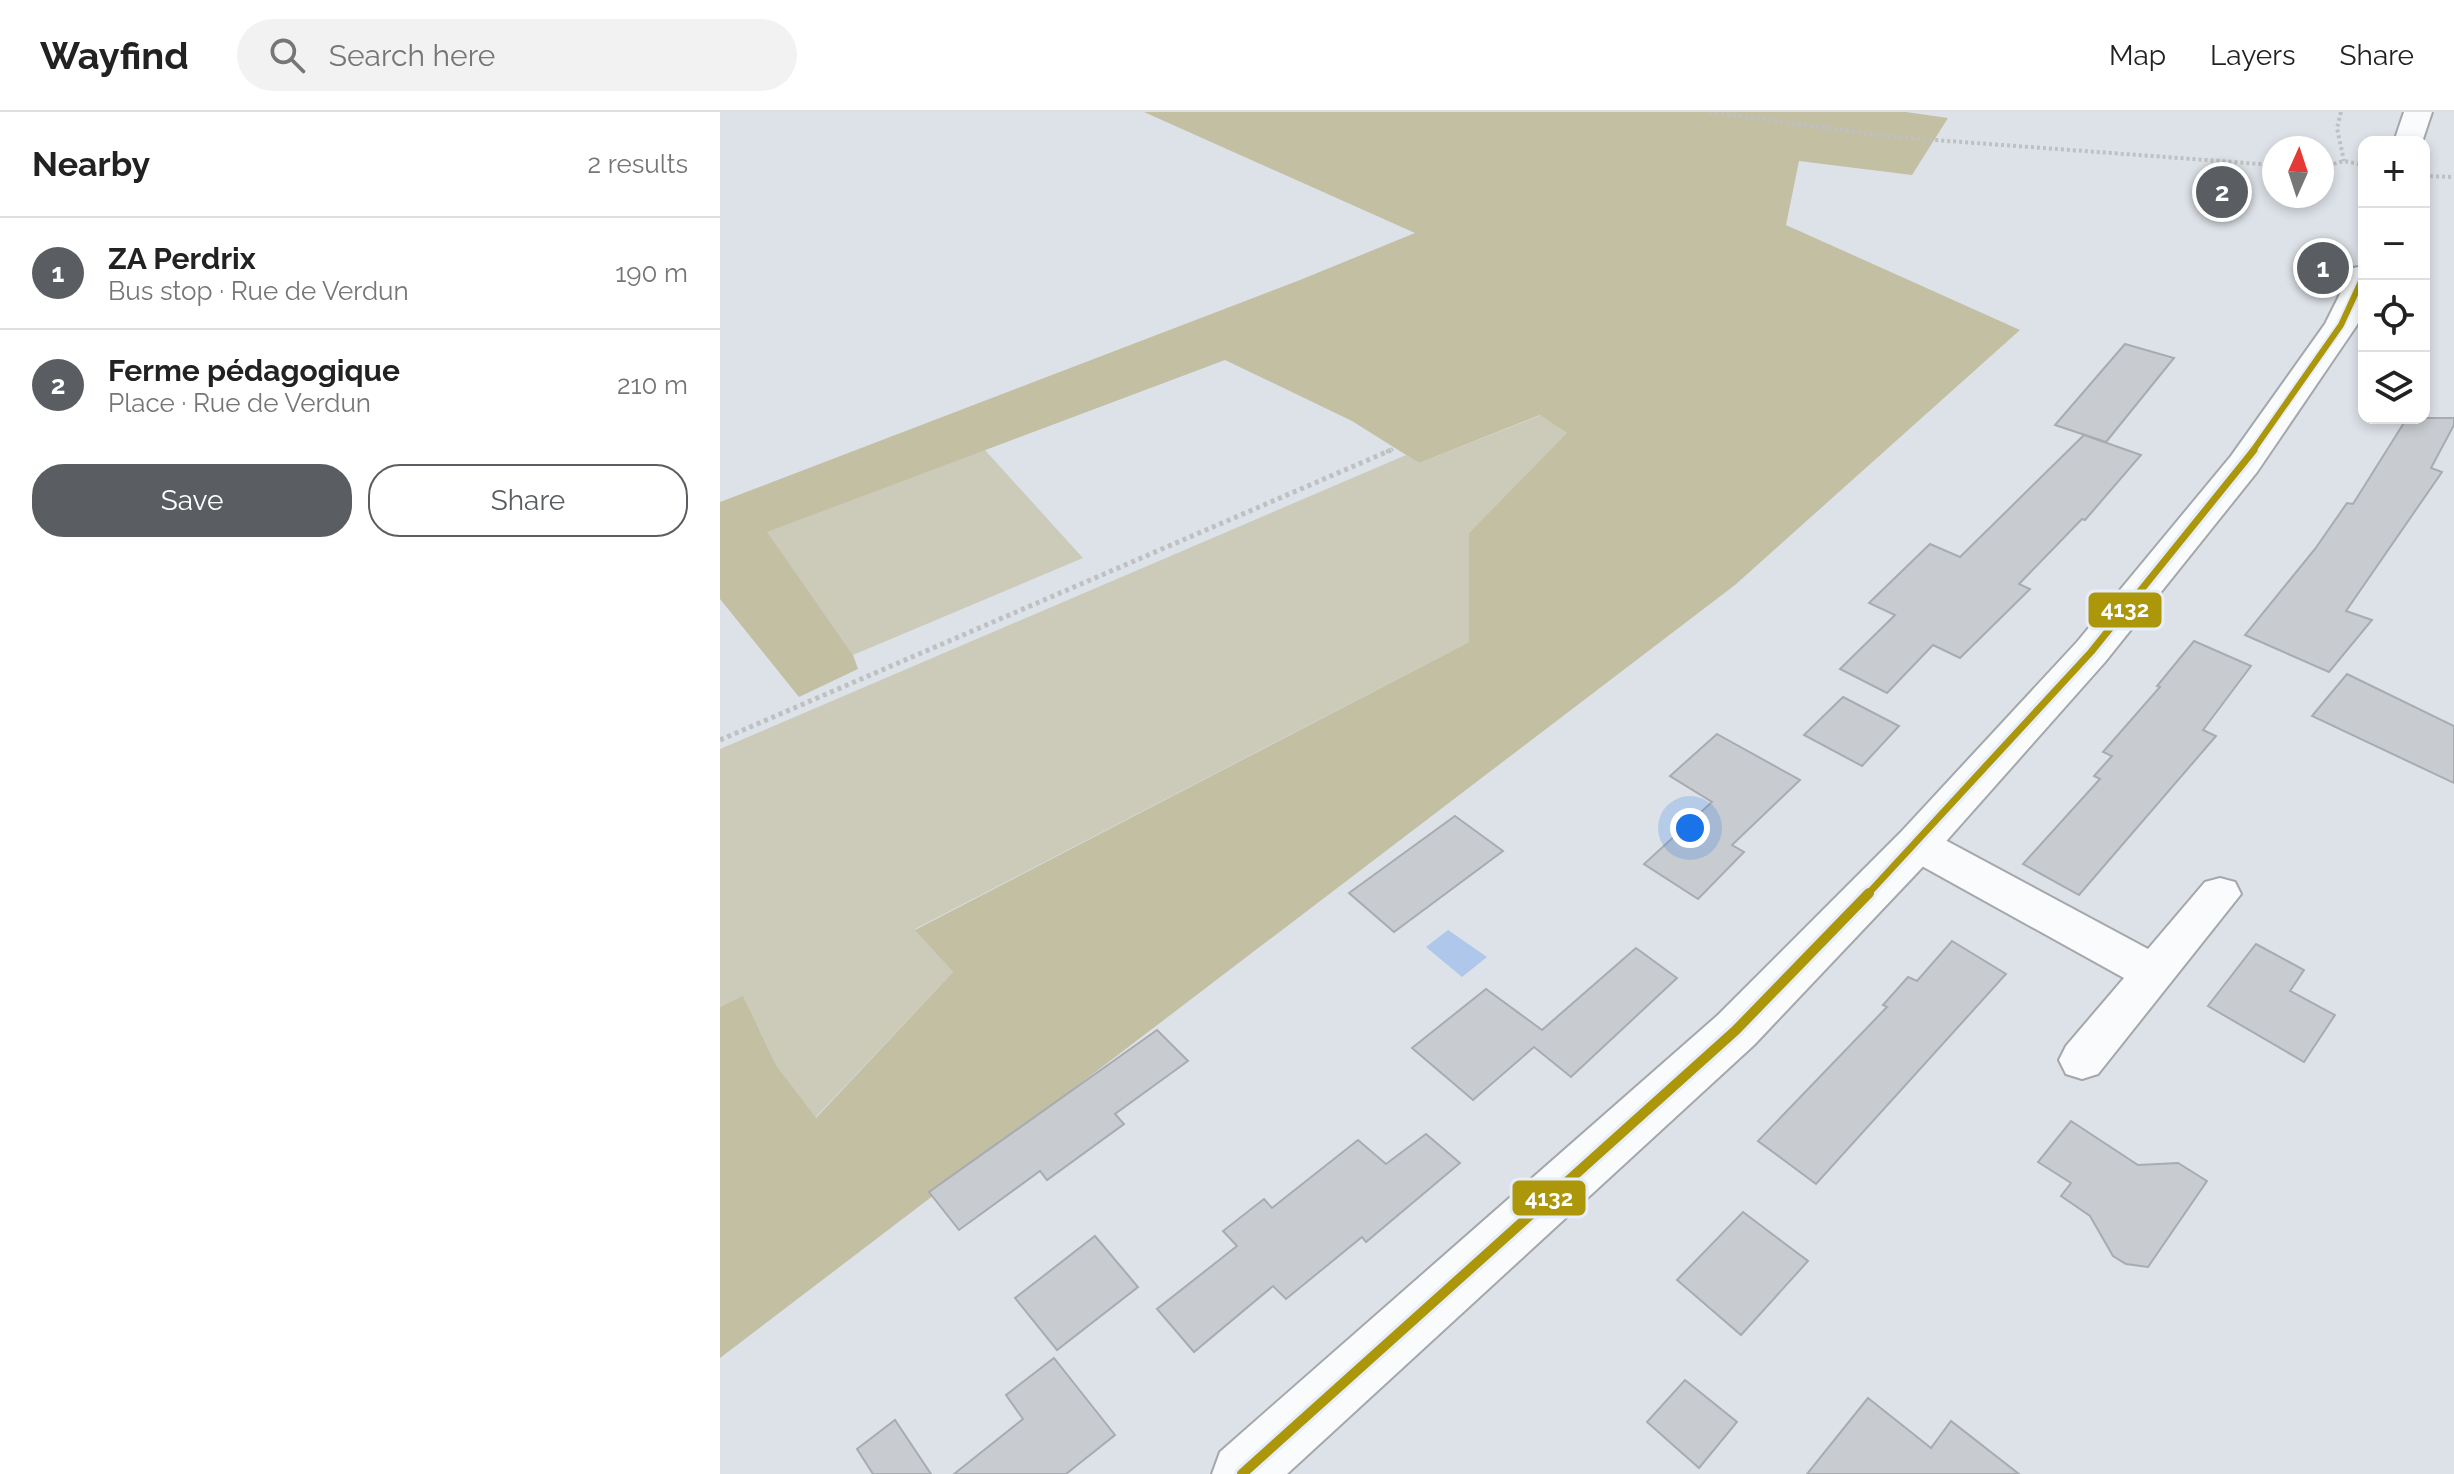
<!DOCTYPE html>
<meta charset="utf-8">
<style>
body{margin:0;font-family:Raleway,sans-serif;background:#f2f2f2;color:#222}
.controls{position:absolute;right:24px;top:24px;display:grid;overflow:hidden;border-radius:16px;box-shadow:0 4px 12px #0003}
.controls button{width:72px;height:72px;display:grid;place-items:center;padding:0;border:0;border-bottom:2px solid #e0e0e0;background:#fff;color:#222;font:40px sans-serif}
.compass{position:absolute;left:1542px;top:24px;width:72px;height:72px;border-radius:50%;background:#fff;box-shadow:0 4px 12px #0003;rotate:3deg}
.you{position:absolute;left:970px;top:716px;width:28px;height:28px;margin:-20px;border:6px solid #fff;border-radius:50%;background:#1a73e8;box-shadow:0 0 0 12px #1a73e833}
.badge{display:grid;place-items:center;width:52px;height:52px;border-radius:50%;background:#5a5d61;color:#fff;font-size:26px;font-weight:700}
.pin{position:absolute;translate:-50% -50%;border:4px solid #fff;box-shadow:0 2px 8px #0006}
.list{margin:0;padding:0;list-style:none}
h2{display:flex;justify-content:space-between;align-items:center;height:104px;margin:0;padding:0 32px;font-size:34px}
h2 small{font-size:26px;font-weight:400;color:#767676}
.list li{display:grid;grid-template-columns:52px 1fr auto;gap:24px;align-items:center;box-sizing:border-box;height:112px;padding:0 32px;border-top:2px solid #e0e0e0}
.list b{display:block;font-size:30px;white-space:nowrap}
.list p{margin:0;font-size:26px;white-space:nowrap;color:#767676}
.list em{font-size:26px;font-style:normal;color:#767676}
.actions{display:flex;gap:16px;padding:24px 32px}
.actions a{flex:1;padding:18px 0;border:2px solid #5a5d61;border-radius:32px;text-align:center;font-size:28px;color:#5a5d61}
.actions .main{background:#5a5d61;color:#fff}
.icon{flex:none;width:44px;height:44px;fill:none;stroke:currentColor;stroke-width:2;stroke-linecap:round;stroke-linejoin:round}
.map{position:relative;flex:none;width:1734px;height:1362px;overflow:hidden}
header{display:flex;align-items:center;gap:48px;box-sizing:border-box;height:112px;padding:0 40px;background:#fff;border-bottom:2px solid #e0e0e0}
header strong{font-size:38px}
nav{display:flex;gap:44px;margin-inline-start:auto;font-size:28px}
.search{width:560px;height:72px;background:#f2f2f2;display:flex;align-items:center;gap:20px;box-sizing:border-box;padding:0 28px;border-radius:44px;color:#767676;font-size:30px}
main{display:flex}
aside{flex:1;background:#fff}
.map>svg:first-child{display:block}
.green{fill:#cccbb9}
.forest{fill:#c2bfa3}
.water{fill:#aec7ea}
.building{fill:#c8cbd0;stroke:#a8abaf;stroke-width:2}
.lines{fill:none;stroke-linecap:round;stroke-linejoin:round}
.minor-casing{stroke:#a4a7ac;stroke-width:4}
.tertiary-casing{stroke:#a4a7ac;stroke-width:4}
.path-far1{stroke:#bec0c1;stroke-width:4;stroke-dasharray:3 3;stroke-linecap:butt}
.path{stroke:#bec0c1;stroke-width:5;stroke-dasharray:4 4;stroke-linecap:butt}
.minor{fill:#fafbfc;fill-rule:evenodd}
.tertiary{fill:#fafbfc;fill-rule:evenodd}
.bus-1-far2-casing{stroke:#e6eefa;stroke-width:10}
.bus-1-far1-casing{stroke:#e6eefa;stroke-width:13}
.bus-1-casing{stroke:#e6eefa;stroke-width:16}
.bus-1-far2{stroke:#ac9609;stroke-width:6}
.bus-1-far1{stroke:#ac9609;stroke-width:7}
.bus-1{stroke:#ac9609;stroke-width:10}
.line-badge{stroke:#e6eefa;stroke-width:3}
.badge-label{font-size:22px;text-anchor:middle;font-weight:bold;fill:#fff}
</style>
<header>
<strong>Wayfind</strong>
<div class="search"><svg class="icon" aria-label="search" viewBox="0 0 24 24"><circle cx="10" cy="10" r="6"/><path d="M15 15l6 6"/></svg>Search here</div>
<nav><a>Map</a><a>Layers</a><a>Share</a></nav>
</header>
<main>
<aside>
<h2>Nearby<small>2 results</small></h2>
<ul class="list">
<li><span class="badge">1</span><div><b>ZA Perdrix</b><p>Bus stop · Rue de Verdun</p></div><em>190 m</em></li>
<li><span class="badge">2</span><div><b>Ferme pédagogique</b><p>Place · Rue de Verdun</p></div><em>210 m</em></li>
</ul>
<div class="actions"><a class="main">Save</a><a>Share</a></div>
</aside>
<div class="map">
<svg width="1734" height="1362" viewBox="0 0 1734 1362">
<rect width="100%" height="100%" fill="#dde2e8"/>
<g class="green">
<polygon points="821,303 848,321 749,421 749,530 195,817 233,860 95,1006 56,953 23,885 0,895 0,637 686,343 699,351"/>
<polygon points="264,337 363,446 133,543 46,420"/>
</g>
<polygon class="forest" points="424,0 1186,0 1228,6 1192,63 1079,49 1066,113 1300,218 1015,473 0,1246 0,895 23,884 56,953 96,1006 233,860 195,818 749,530 749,421 847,321 820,303 699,351 632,309 505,248 47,420 133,543 138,557 79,585 0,487 0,390 580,168 695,121"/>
<polygon class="water" points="728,818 767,845 742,865 706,835"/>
<g class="building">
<polygon points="1405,232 1454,246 1386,330 1335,313"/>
<polygon points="1687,306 1734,306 1734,313 1711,356 1722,360 1626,499 1652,508 1609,560 1525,523 1595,437 1627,391 1633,392"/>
<polygon points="1364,323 1421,343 1365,408 1362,407 1299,472 1310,477 1240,546 1213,533 1167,581 1120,557 1175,503 1149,491 1210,432 1240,445"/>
<polygon points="1474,529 1531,554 1483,618 1496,624 1359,783 1303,752 1380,667 1374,664 1392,644 1383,640 1440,575 1437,574"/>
<polygon points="1627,562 1734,614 1734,671 1592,604"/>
<polygon points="1123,585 1179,614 1142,654 1084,623"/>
<polygon points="997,622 1080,668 1012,733 1024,740 978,787 924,752 992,690 950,664"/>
<polygon points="735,704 783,739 674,820 629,781"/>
<polygon points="1232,829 1286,862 1096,1072 1038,1029 1167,895 1163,893 1188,865 1197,869"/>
<polygon points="1536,832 1584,858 1570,879 1615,903 1584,950 1488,894"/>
<polygon points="916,836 957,866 851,965 814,935 753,988 692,936 766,877 822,918"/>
<polygon points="437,918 468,949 395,1002 404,1012 327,1068 320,1059 239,1118 209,1080"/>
<polygon points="1351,1009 1418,1053 1458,1051 1487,1069 1428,1155 1406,1152 1393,1144 1370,1104 1341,1084 1351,1071 1318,1050"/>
<polygon points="706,1022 740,1051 646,1130 642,1125 566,1187 553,1174 474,1240 437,1197 517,1134 503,1119 544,1087 552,1096 638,1028 666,1052"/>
<polygon points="1023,1100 1088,1149 1021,1223 957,1168"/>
<polygon points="375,1124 418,1175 337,1238 295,1186"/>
<polygon points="334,1246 395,1323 346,1362 234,1362 303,1307 286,1283"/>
<polygon points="965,1268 1017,1310 979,1356 927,1310"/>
<polygon points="1148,1286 1211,1336 1231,1309 1299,1362 1087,1362"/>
<polygon points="175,1308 211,1362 153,1362 137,1337"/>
</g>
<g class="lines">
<defs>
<polygon id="minor" points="1197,717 1212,721 1428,837 1485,770 1500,766 1515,770 1521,782 1378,962 1362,967 1346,962 1339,948 1346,934 1404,866 1182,743 1176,732 1182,721"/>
<g id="tertiary">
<polygon points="1684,0 1712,0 1702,30 1674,30"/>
<polygon points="1644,154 1644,198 1637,213 1537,360 1385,550 1213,744 1034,933 567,1362 492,1362 500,1340 998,903 1181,720 1357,530 1511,344 1605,212 1633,156"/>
</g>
</defs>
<use href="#minor" class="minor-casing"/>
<use href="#tertiary" class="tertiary-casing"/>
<g class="path-far1">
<polyline points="989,0 1174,25 1554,53"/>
<polyline points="1621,0 1617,16 1624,49"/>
<polyline points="1602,55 1624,49 1644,53"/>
<polyline points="1704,64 1734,65"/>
<polyline points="666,340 673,337"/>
</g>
<polyline class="path" points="0,628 671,338"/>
<use href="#minor" class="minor"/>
<use href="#tertiary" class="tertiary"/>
<defs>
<polyline id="bus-1-far2" points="1532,340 1621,213 1644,163"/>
<polyline id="bus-1-far1" points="1147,783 1371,540 1534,338"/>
<polyline id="bus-1" points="522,1362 1016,918 1149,781"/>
</defs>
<use href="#bus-1-far2" class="bus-1-far2-casing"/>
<use href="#bus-1-far1" class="bus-1-far1-casing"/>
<use href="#bus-1" class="bus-1-casing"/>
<use href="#bus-1-far2" class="bus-1-far2"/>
<use href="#bus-1-far1" class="bus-1-far1"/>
<use href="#bus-1" class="bus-1"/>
</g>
<g class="line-badge">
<rect x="1367" y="479" width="76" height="38" rx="8" fill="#ac9609"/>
<rect x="791" y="1067" width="76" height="38" rx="8" fill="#ac9609"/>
</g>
<g class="badge-label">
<text x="1405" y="505">4132</text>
<text x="829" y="1094">4132</text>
</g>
</svg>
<div class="controls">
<button>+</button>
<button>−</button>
<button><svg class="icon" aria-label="locate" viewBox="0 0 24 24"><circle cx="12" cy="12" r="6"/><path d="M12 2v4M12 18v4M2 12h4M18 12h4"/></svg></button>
<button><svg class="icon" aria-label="layers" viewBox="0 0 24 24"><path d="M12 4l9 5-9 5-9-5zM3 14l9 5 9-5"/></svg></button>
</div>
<svg class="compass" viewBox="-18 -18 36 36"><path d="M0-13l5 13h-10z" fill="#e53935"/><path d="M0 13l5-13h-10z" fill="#767676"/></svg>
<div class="you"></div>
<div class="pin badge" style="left:1603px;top:156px">1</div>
<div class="pin badge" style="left:1502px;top:80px">2</div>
</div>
</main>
